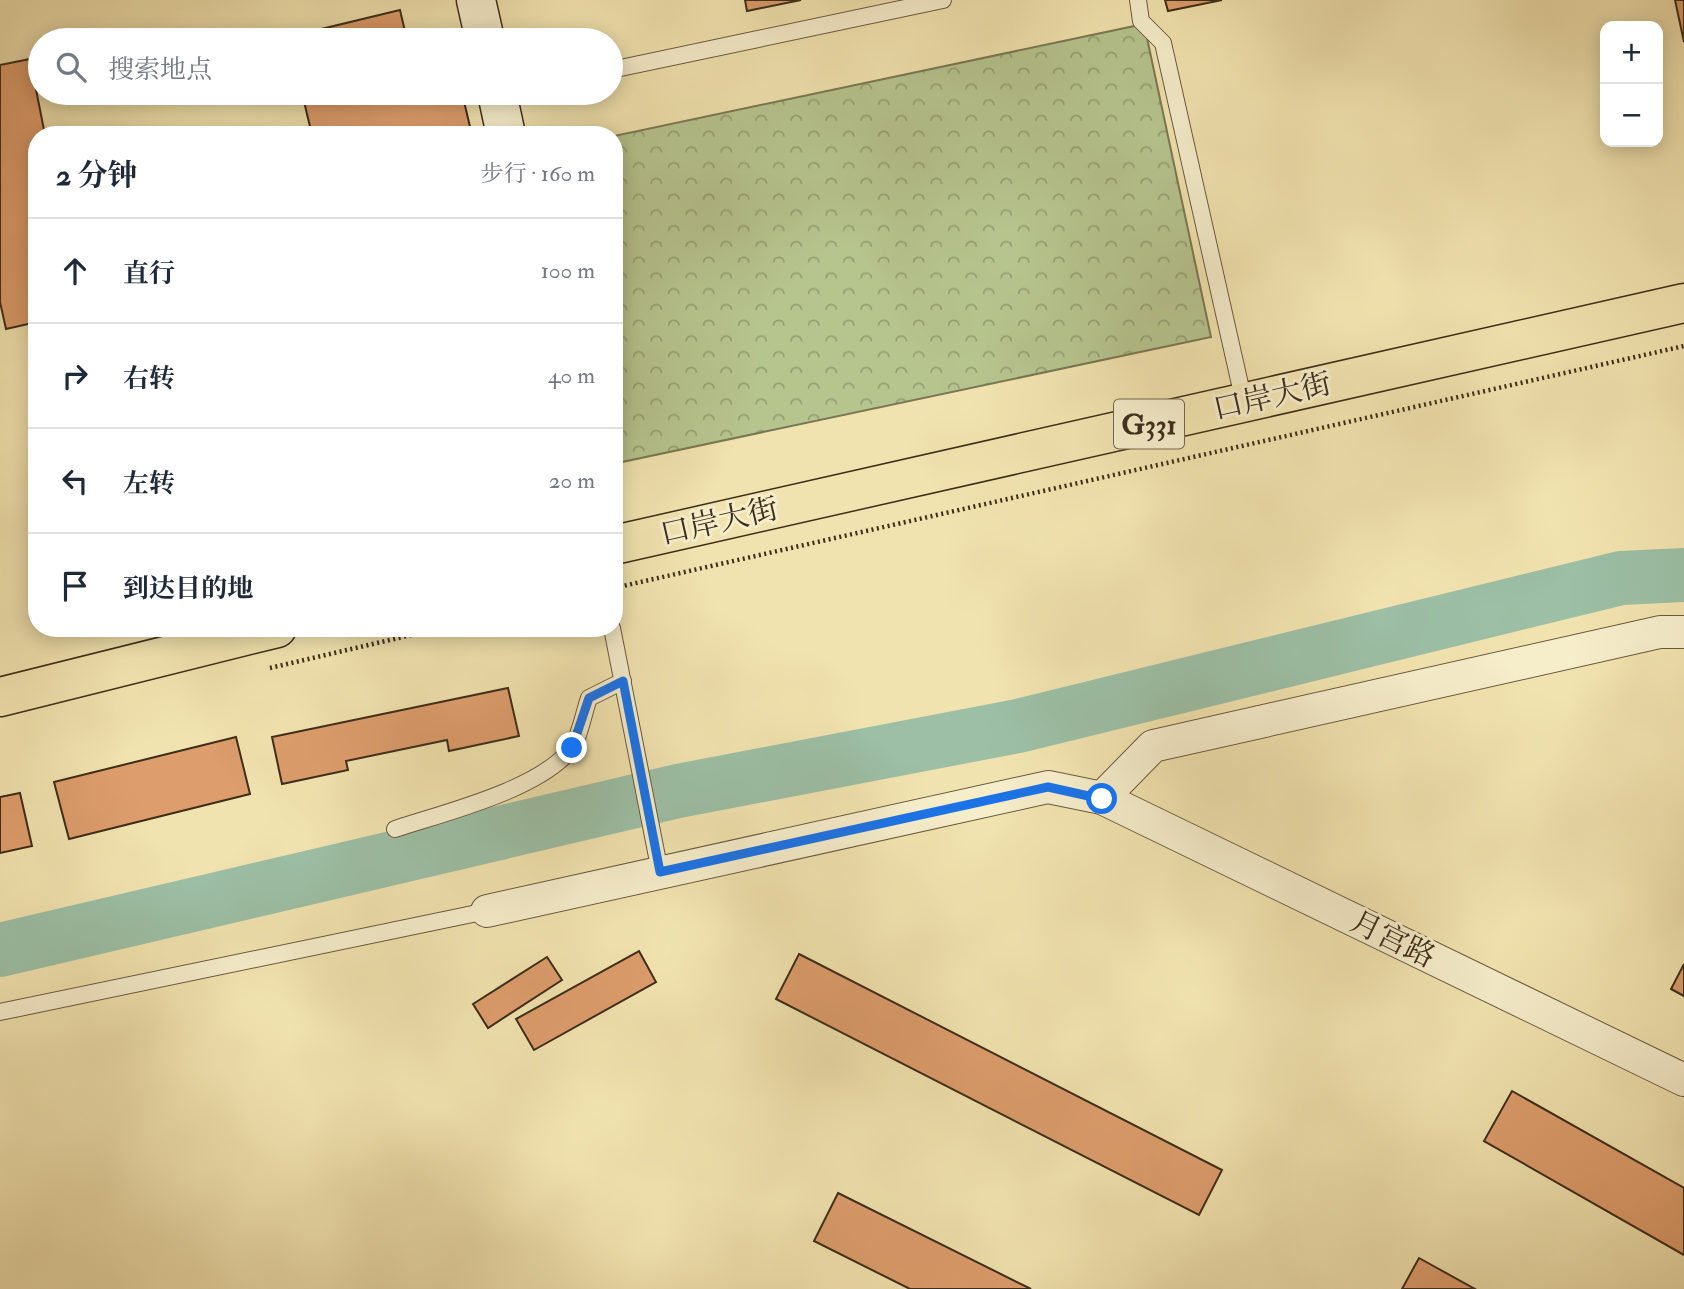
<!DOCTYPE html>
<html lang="zh">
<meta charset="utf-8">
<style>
body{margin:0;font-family:"IM FELL Double Pica","Noto Serif SC",serif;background:#f2f2f3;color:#1f2937}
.controls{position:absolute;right:21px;top:21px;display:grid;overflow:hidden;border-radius:14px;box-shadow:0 4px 18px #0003}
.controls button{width:63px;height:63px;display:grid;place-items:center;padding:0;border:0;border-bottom:2px solid #e0e1e3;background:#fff;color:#1f2937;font:35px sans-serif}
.stop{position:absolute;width:21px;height:21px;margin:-16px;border:5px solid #1a73e8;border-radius:50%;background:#fff}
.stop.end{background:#1a73e8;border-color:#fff;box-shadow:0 2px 7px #0008}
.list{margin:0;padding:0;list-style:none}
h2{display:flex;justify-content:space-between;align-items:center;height:91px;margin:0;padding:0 28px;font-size:30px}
h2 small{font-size:23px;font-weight:400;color:#747a83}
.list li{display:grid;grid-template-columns:46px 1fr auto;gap:21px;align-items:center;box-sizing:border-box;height:105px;padding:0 28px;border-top:2px solid #e0e1e3}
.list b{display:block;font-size:26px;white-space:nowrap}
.list em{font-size:23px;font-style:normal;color:#747a83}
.icon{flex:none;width:38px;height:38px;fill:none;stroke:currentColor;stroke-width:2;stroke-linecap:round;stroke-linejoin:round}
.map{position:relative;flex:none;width:1684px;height:1289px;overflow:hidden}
.search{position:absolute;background:#fff;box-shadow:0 4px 18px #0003;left:28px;top:28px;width:595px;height:77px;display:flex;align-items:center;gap:18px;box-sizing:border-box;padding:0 24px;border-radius:38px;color:#747a83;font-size:26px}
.panel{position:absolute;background:#fff;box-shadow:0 4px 18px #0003;left:28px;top:126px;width:595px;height:511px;border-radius:28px}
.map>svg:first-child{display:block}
.park{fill:url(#park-crowns);stroke:#7a7854;stroke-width:2}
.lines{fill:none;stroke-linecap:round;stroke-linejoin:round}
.river{stroke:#9cbfa5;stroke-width:54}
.building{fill:#dd9d6c;stroke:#3d2d1b;stroke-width:2}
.lane-casing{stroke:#6a5a40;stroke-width:18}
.street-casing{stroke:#6a5a40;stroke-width:34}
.secondary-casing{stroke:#3d2d1b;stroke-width:41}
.highway-casing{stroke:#3d2d1b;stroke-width:41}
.path{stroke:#3d2d1b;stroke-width:4.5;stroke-dasharray:2 3.5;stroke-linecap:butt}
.lane{stroke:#f6edcb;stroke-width:16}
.street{stroke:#f6edcb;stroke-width:32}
.secondary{stroke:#f6edcb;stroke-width:38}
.highway{stroke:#f1e3af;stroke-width:38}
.route{stroke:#1a73e8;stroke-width:9}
.labels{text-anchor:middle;stroke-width:6;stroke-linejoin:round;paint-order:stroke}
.shield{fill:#f6edcb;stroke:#746750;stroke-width:2}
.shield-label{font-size:28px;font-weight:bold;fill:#3d2d1b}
.street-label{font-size:30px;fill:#3d2d1b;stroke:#f6edcb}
</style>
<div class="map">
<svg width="1684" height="1289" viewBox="0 0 1684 1289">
<defs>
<pattern id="park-crowns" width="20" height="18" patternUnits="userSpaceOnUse" patternTransform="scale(1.75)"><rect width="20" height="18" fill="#b6c48e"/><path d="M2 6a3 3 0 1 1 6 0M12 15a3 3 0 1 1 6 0" fill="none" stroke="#95a073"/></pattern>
</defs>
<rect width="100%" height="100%" fill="#f1e3af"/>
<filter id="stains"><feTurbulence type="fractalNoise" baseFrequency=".00286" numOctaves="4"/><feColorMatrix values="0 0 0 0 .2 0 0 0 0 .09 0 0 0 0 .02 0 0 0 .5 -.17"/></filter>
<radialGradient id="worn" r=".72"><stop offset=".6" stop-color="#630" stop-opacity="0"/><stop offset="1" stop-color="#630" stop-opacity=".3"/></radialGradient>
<polygon class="park" points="1144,24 1211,337 622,462 614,425 614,136"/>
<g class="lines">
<polyline class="river" points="0,950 678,791 1018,726 1621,578 1684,575"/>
</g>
<g class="building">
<polygon points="745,0 801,0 747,11"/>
<polygon points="1165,0 1222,0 1168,11"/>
<polygon points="1675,0 1684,0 1684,42"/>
<polygon points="400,10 407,40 289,40 288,37"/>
<polygon points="30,59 45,135 37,135 37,322 6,329 0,302 0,65"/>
<polygon points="302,93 462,93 472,135 312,135"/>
<polygon points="508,688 519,736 449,751 447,740 346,761 348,770 282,784 272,737"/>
<polygon points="236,737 250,794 69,839 54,782"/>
<polygon points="20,793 32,846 0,853 0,797"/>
<polygon points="639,951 656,982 534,1050 516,1019"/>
<polygon points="799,954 1222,1170 1199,1215 776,999"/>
<polygon points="547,957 562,980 488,1028 473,1004"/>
<polygon points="1684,964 1684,996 1671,989"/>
<polygon points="1512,1091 1684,1188 1684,1255 1484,1141"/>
<polygon points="838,1193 1031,1289 910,1289 814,1241"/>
<polygon points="1419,1258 1475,1289 1402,1289"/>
</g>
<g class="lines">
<defs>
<g id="lane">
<polyline points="1138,0 1141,21 1163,43 1244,402"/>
<polyline points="611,70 943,0"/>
<polyline points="612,628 660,872"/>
<path d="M395 829C443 813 539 790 571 749 579 739 584 712 589 698L623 681"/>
<polyline points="0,1012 487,911"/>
</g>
<g id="street">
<polyline points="1102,798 1684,1080"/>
<polyline points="487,911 1048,787 1102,798 1153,746 1660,632 1684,632"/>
</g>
<g id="secondary">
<polyline points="476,0 485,40"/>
<polyline points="497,93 506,135"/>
</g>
<g id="highway">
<polyline points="614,545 1684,303"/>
<polyline points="0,697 277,628"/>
</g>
</defs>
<use href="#lane" class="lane-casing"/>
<use href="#street" class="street-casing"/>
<use href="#secondary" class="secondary-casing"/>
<use href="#highway" class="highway-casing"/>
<g class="path">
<polyline points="614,588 1684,346"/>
<polyline points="270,668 441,628"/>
</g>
<use href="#lane" class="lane"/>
<use href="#street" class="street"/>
<use href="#secondary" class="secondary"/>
<use href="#highway" class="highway"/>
</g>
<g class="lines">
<polyline class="route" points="572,748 589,698 623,681 660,872 1048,787 1102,799"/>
</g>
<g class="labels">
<rect class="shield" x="1114" y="399.5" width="70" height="49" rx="5"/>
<g class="shield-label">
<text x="1149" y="434">G331</text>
</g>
<g class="street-label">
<text transform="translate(1272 396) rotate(-13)" y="10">口岸大街</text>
<text transform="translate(719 521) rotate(-13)" y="10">口岸大街</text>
<text transform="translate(1393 939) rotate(26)" y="10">月宫路</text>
</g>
</g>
<rect width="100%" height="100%" filter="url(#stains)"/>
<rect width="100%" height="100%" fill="url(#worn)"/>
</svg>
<div class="controls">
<button>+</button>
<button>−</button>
</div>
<div class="stop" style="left:1102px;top:799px"></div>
<div class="stop end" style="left:572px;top:748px"></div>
<div class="search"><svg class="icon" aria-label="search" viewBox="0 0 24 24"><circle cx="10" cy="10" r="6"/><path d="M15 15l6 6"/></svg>搜索地点</div>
<section class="panel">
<h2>2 分钟<small>步行 · 160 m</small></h2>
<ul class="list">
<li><svg class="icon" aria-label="ahead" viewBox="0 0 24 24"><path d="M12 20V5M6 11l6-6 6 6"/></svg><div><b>直行</b></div><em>100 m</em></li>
<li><svg class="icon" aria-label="right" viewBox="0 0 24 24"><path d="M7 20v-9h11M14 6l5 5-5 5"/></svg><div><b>右转</b></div><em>40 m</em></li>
<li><svg class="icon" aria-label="left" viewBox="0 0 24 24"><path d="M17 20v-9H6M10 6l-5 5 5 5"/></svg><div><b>左转</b></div><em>20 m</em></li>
<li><svg class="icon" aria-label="arrive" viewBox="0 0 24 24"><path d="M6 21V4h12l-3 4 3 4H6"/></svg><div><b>到达目的地</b></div></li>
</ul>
</section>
</div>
